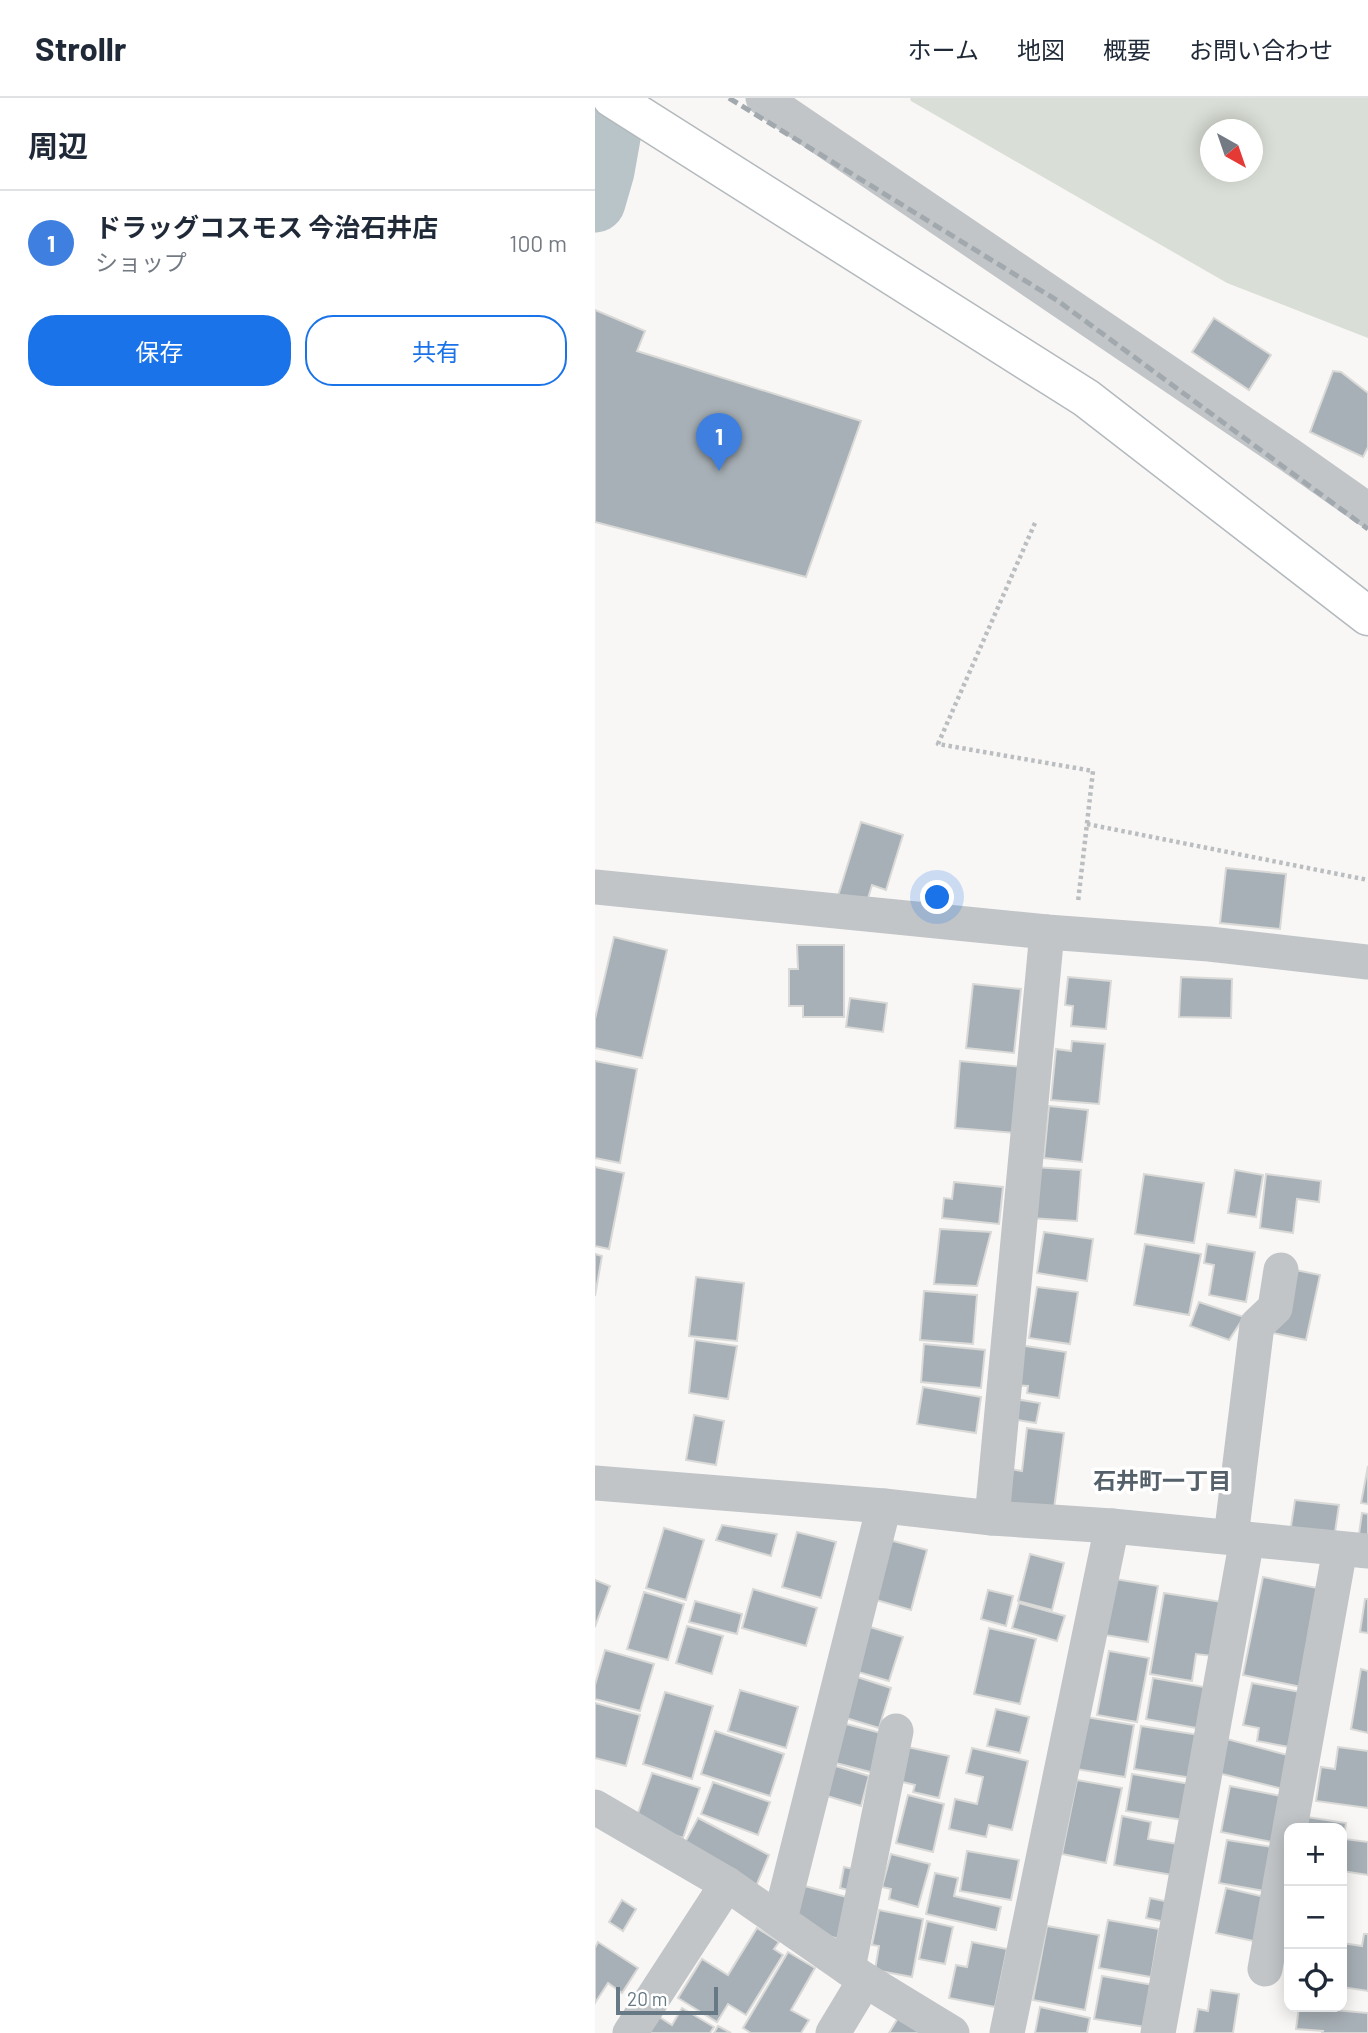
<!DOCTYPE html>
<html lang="ja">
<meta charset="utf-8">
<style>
body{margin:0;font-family:Barlow,"Noto Sans JP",sans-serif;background:#f2f2f3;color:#1f2937}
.controls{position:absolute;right:21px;bottom:21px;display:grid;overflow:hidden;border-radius:14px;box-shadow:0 4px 18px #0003}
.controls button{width:63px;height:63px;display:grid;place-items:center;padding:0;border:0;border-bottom:2px solid #e0e1e3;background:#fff;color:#1f2937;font:35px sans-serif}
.compass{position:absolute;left:605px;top:21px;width:63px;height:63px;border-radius:50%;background:#fff;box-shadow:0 4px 18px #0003;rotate:140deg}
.scale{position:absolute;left:21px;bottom:18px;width:102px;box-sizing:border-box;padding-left:7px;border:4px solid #677985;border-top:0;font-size:19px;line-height:24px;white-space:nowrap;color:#677985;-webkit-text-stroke:5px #fff;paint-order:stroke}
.you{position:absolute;left:343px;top:800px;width:24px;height:24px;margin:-18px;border:5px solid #fff;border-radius:50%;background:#1a73e8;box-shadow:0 0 0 10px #1a73e833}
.badge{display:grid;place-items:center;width:46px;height:46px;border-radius:50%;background:#1a73e8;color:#fff;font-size:23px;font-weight:700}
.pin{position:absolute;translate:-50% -58px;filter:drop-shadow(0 2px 4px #0008)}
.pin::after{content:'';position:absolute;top:37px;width:24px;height:21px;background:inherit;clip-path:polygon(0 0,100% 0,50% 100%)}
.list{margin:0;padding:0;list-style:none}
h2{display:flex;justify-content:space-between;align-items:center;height:91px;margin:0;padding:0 28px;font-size:30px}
h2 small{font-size:23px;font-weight:400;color:#747a83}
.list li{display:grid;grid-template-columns:46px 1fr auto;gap:21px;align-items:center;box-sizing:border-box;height:105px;padding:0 28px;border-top:2px solid #e0e1e3}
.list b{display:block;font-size:26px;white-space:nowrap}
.list p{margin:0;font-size:23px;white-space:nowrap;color:#747a83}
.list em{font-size:23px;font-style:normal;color:#747a83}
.actions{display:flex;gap:14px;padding:21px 28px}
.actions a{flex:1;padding:16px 0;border:2px solid #1a73e8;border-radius:28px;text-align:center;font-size:24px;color:#1a73e8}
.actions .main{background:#1a73e8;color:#fff}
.icon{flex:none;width:38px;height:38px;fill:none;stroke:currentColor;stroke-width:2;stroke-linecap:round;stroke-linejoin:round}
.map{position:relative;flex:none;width:773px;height:1935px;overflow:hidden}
header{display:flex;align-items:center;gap:42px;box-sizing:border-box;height:98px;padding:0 35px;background:#fff;border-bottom:2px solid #e0e1e3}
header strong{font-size:33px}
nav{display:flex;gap:38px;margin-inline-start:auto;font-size:24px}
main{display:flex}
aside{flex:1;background:#fff}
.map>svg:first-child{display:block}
.green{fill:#d9ded6;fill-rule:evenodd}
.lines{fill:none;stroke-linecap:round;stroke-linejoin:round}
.river{stroke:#b8c4c8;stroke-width:61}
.building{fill:#a7b0b6;stroke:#d9d9d7;stroke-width:2}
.secondary-casing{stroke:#b3b9bd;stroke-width:41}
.path{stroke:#bbbec0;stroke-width:4.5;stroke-dasharray:3.5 3.5;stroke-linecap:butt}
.street{stroke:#c1c5c8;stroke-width:35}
.secondary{stroke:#fff;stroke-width:38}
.rail{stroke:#a2a9ae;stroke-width:5;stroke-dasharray:10 5;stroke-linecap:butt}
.labels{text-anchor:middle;stroke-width:7;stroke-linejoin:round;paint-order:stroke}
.neighbourhood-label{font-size:23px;font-weight:bold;fill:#55616a;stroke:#fff}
</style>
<header>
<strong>Strollr</strong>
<nav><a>ホーム</a><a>地図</a><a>概要</a><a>お問い合わせ</a></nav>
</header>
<main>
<aside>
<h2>周辺<small></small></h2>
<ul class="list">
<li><span class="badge" style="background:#3f7fe0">1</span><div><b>ドラッグコスモス 今治石井店</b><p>ショップ</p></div><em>100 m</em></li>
</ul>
<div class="actions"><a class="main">保存</a><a>共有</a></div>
</aside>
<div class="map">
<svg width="773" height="1935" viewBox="0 0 773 1935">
<rect width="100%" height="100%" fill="#f8f7f5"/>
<path class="green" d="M315 0H773V240L632 185 316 3ZM615 32H657V74H615Z"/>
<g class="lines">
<polyline class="river" points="0,104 9,73 22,0"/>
</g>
<g class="building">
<polygon points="0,212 50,233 42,253 266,323 211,479 0,424"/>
<polygon points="619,220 676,257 654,292 597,254"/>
<polygon points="738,273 746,274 773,295 773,349 768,359 715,334"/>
<polygon points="266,724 308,737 291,792 277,787 271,807 243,798"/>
<polygon points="631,770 691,776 685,831 625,825"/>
<polygon points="19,839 72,852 47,960 0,950 0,921"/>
<polygon points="202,847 249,847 249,919 208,919 208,908 194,908 194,871 203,871"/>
<polygon points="473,879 516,883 511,931 476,928 478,908 470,907"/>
<polygon points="586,879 637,881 636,920 584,919"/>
<polygon points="378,886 426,891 419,955 371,950"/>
<polygon points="255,900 292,905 288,934 251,929"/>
<polygon points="477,943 510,946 504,1006 456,1002 461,951 476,953"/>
<polygon points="0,963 42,971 25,1065 0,1060"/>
<polygon points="365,963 427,969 421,1035 360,1030"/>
<polygon points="454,1008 493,1012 487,1064 449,1060"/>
<polygon points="0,1069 29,1075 14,1151 0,1148"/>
<polygon points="438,1069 486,1072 482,1123 435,1120"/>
<polygon points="640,1072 668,1077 661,1119 633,1115"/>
<polygon points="549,1076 609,1085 599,1145 540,1136"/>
<polygon points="671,1076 726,1083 724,1104 702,1101 698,1135 665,1130"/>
<polygon points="359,1084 408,1089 404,1126 347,1120 349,1100 357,1101"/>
<polygon points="345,1131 396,1134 382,1188 339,1186"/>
<polygon points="449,1134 498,1141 492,1183 442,1175"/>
<polygon points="550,1146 606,1156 594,1217 539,1207"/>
<polygon points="612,1146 660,1154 651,1204 614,1197 619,1167 609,1165"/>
<polygon points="0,1156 7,1158 0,1198"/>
<polygon points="691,1170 725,1177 711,1242 678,1235"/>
<polygon points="101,1179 149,1185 142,1243 94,1238"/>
<polygon points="442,1189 483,1194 475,1246 434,1240"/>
<polygon points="329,1193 382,1197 378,1246 325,1242"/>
<polygon points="604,1204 649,1219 634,1242 595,1228"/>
<polygon points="100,1242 142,1248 133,1301 94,1295"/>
<polygon points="329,1246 390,1252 386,1290 326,1284"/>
<polygon points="424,1247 471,1254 464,1300 432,1295 433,1288 418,1287"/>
<polygon points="328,1289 386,1299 381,1335 322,1326"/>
<polygon points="414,1300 445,1305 441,1325 411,1320"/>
<polygon points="99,1317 129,1323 121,1367 91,1362"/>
<polygon points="432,1330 469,1335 459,1411 410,1405 415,1371 427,1373"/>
<polygon points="773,1368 773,1406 766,1405"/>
<polygon points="700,1402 744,1407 739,1441 695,1435"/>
<polygon points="767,1415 773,1416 773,1444 763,1443"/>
<polygon points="127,1427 182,1436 176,1458 121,1442"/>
<polygon points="69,1430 109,1442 91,1502 51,1490"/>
<polygon points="202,1434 241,1444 226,1500 187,1489"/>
<polygon points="287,1440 332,1452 316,1512 271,1499"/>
<polygon points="435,1456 469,1465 457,1512 423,1503"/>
<polygon points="668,1479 737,1493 716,1591 648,1577"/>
<polygon points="520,1481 563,1488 553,1544 510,1537"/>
<polygon points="0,1482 15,1488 0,1529"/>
<polygon points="158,1491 222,1510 211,1548 147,1530"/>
<polygon points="393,1492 418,1498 411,1528 386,1521"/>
<polygon points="49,1494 89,1506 73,1562 32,1551"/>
<polygon points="569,1495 627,1504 618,1558 601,1556 597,1583 555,1576"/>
<polygon points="770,1501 773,1501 773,1535 765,1534"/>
<polygon points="100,1503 147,1516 142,1536 94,1524"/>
<polygon points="424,1505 470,1518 462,1543 417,1530"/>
<polygon points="92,1528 128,1538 117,1576 81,1565"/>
<polygon points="275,1529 308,1539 294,1583 253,1571"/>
<polygon points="394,1530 441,1541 425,1606 379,1596"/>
<polygon points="10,1552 59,1566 45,1613 0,1601 0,1587"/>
<polygon points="514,1553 554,1560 542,1624 502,1617"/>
<polygon points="766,1571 773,1573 773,1635 756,1631"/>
<polygon points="253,1576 296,1590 284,1630 241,1617"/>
<polygon points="558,1580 615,1590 607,1631 551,1621"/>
<polygon points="657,1585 705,1594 694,1649 662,1643 664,1630 648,1627"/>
<polygon points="145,1592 203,1609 191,1650 133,1633"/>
<polygon points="70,1594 118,1608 97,1681 48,1666"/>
<polygon points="0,1605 45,1617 31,1668 0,1660"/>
<polygon points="401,1611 434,1619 425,1655 392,1648"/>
<polygon points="491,1619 539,1627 530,1679 481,1671"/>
<polygon points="247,1625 294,1637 283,1676 237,1664"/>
<polygon points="546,1628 611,1638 604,1681 539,1671"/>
<polygon points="120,1633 189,1656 175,1698 106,1676"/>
<polygon points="628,1640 696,1658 688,1691 619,1674"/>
<polygon points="303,1647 354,1658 344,1700 318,1694 320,1687 295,1681"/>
<polygon points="743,1649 773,1653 773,1710 721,1703 726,1669 740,1671"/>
<polygon points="377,1650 433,1663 417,1732 394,1727 391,1739 354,1731 360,1701 382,1706 388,1679 371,1675"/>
<polygon points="234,1666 274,1678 266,1708 225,1696"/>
<polygon points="57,1675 105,1690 88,1740 40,1724"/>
<polygon points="537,1676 595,1686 588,1722 531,1713"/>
<polygon points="482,1682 527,1690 511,1765 467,1756"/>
<polygon points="118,1684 175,1704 163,1737 106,1716"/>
<polygon points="635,1688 691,1699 682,1745 626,1734"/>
<polygon points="313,1697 349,1706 338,1754 301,1745"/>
<polygon points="527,1718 556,1724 553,1741 588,1747 583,1778 519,1767"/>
<polygon points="712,1719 751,1725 749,1741 773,1744 773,1743 773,1777 747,1773 747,1730 710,1730"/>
<polygon points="103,1720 174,1757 159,1793 86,1752"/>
<polygon points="632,1742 683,1750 675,1794 624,1785"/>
<polygon points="372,1753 424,1762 416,1802 365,1793"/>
<polygon points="296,1756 335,1766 323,1809 294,1801 296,1791 287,1789"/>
<polygon points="249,1769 263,1772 258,1793 245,1790"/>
<polygon points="340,1775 363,1780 359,1798 406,1809 401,1832 331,1816"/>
<polygon points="206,1787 259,1801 247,1842 213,1832 197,1819"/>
<polygon points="631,1790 674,1800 663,1844 621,1835"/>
<polygon points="555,1800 584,1806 580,1826 551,1820"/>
<polygon points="27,1802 41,1811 28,1833 14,1824"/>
<polygon points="284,1812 328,1821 317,1879 280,1872 284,1848 277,1847"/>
<polygon points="513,1822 564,1831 556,1879 504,1870"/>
<polygon points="332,1823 358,1829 350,1866 324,1861"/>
<polygon points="452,1828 504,1837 490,1912 438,1902"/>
<polygon points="162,1830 184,1844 179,1851 188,1857 151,1917 133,1906 122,1924 83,1900 107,1861 133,1877"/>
<polygon points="769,1836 773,1836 773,1893 747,1889 747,1845 767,1848"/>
<polygon points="3,1844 43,1870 27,1895 13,1885 0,1905 0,1850"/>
<polygon points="377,1844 412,1851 400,1909 354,1900 361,1867 372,1869"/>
<polygon points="193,1854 220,1870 196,1912 214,1922 206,1935 156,1935 148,1930"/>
<polygon points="507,1878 564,1888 557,1930 499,1921"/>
<polygon points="616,1892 644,1896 638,1935 599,1935 603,1911 613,1913"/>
<polygon points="445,1909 495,1920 492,1935 440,1935"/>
<polygon points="704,1909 773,1915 773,1935 727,1935 728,1933 701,1931"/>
<polygon points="87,1910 119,1929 115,1935 46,1935 58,1915 77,1927"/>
<polygon points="303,1920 326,1935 294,1935"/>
<polygon points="123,1928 136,1935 119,1935"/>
</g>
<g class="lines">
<defs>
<polyline id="secondary" points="17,0 491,300 773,518"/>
</defs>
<use href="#secondary" class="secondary-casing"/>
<g class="path">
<polyline points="440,425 343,646 498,673 483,804"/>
<polyline points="492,726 773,782"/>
</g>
<g class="street">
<polyline points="168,0 696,358 773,412"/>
<polyline points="0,789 452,834 614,846 773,864"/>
<polyline points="0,1385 289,1408 397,1420 517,1428 773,1453"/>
<polyline points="397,1420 452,834"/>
<polyline points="636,1439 662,1227 680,1210 686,1172"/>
<polyline points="0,1709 132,1786 270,1882 357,1935"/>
<polyline points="695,1730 745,1451"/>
<polyline points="185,1821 289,1408"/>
<polyline points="253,1870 301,1633"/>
<polyline points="670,1871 694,1736"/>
<polyline points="35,1935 132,1786"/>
<polyline points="238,1935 270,1882"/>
<polyline points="412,1935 517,1428"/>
<polyline points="563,1935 652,1441"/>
</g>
<use href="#secondary" class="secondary"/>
<polyline class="rail" points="134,0 463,203 773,431"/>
</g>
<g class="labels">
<g class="neighbourhood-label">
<text x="567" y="1391">石井町一丁目</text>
</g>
</g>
</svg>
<div class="controls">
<button>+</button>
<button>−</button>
<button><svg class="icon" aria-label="locate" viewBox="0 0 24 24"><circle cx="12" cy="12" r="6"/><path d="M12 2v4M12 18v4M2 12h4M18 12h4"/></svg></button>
</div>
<svg class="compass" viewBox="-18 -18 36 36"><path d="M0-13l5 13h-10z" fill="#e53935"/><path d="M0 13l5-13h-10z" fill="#747a83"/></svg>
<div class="scale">20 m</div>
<div class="you"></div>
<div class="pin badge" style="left:124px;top:373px;background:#3f7fe0">1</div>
</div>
</main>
